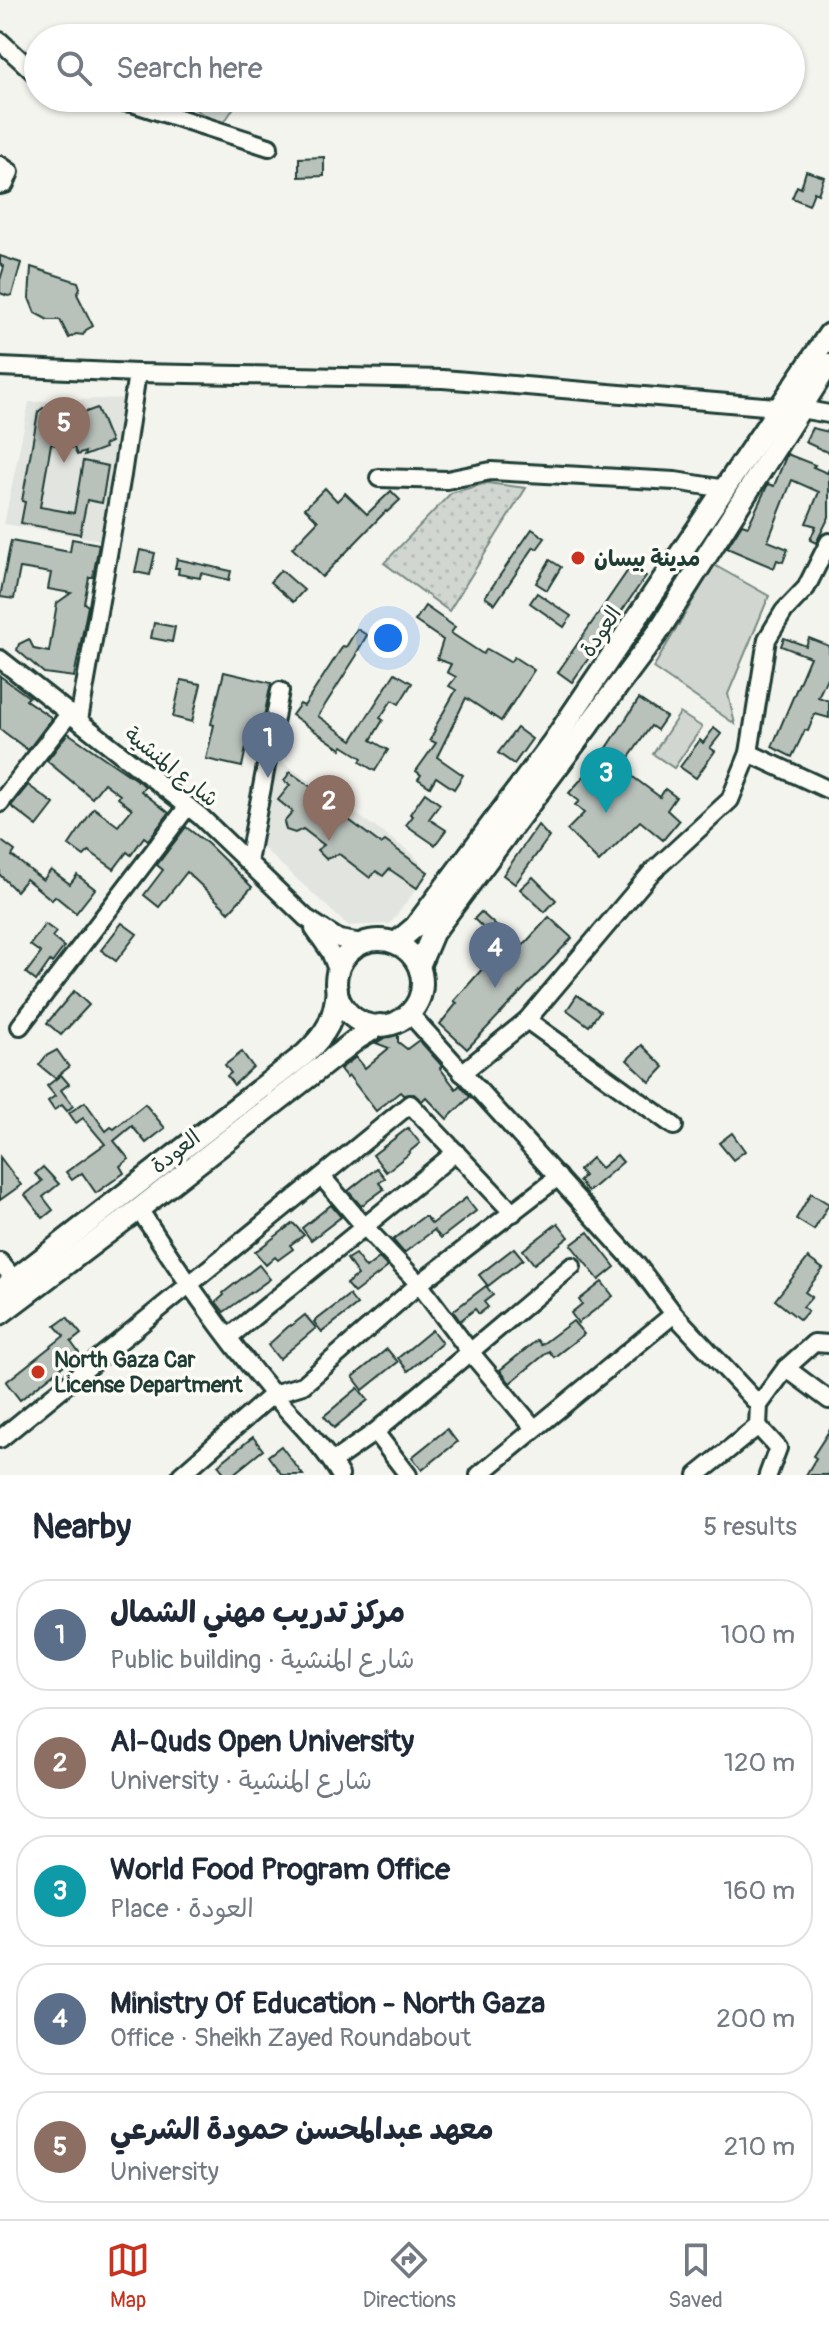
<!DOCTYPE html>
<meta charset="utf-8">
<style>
body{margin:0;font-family:Pangolin,"Playpen Sans Arabic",sans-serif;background:#f2f2f3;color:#1f2937}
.you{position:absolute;left:388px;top:638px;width:28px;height:28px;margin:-20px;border:6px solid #fff;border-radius:50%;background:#1a73e8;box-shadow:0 0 0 12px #1a73e833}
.badge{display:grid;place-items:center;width:52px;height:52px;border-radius:50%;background:#c8321e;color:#fff;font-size:26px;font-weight:700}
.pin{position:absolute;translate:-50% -66px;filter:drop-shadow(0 2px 4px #0008)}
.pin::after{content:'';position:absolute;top:42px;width:28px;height:24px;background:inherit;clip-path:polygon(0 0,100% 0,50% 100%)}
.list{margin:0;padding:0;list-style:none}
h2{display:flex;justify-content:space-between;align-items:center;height:104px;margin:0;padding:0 32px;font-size:34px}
h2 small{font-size:26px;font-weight:400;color:#747a83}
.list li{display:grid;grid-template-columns:52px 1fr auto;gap:24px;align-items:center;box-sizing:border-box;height:112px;margin:0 16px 16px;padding:0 16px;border:2px solid #e0e1e3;border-radius:32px}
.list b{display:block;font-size:30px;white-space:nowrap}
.list p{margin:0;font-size:26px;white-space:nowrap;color:#747a83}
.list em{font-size:26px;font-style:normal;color:#747a83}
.icon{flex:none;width:44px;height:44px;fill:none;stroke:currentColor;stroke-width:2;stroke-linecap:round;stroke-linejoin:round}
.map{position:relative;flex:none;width:829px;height:1475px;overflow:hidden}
.search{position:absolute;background:#fff;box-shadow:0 2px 6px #0004;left:24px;right:24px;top:24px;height:88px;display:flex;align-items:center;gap:20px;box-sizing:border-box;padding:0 28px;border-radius:44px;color:#747a83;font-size:30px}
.sheet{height:744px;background:#fff}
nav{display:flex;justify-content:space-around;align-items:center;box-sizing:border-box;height:112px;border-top:2px solid #e0e1e3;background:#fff;font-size:22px;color:#747a83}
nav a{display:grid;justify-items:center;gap:4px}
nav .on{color:#c8321e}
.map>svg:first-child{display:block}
.built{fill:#e2e5df}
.grass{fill:#d1d6d1;stroke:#788a82;stroke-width:2}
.park{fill:url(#park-dots);stroke:#788a82;stroke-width:2}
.building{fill:#b9c1bb;stroke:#1f3d34;stroke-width:2}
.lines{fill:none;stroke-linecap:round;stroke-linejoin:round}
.minor-casing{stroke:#1f3d34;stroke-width:22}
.major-casing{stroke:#1f3d34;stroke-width:26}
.minor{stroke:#fdfcf7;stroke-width:16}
.major{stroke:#fdfcf7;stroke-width:20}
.poi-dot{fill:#c8321e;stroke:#fdfcf7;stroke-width:3}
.labels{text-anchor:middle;stroke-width:7;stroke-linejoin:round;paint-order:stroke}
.poi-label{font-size:22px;font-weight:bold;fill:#1f3d34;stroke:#fdfcf7;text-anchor:start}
.street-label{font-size:22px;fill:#1f3d34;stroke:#fdfcf7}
</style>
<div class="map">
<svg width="829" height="1475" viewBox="0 0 829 1475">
<defs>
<pattern id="park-dots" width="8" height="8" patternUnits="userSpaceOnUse" patternTransform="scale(2)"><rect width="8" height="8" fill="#d1d6d1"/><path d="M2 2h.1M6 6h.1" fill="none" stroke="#b3b9b4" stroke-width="1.8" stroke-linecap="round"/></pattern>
</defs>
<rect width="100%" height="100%" fill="#f4f4ef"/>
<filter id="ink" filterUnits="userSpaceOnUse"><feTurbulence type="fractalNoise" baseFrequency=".0125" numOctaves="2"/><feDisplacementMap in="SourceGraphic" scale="16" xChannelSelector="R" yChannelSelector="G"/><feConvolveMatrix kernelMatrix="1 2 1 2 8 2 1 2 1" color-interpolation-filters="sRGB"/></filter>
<g filter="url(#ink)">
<g class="built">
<polygon points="122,398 101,540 4,524 29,402"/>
<polygon points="277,758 413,854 429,873 390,924 348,926 262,847"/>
</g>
<g class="grass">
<polygon points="177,98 240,98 222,126"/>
<polygon points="714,565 769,596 728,694 735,724 653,668"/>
<polygon points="680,713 702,727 674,768 653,754"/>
</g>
<polygon class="park" points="487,483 526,488 449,611 384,563 451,493"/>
<g class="building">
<polygon points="324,157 324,176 299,177 299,158"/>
<polygon points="806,171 824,177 818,194 814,192 809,205 792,198 797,186 801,188"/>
<polygon points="0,256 21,263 12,295 8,296 0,293 0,280 4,267 0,264"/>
<polygon points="31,267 78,282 80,288 77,294 93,326 86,330 83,335 76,334 69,338 60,320 48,320 35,313 29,298"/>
<polygon points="43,408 54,410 59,415 64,412 72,413 75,416 97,408 111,442 104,445 105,448 84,456 85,452 77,455 74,448 51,444 40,507 74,513 83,461 108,466 102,503 87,500 80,534 21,523 25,502 22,501 38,412"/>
<polygon points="812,428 829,432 829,453 805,442"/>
<polygon points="787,454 815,465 813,467 827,473 829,469 829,517 816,543 810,540 816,526 806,523 819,492 792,480 768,541 788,549 783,562 777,560 774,568 727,548 742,524 748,526 768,484 774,486"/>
<polygon points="325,488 337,501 345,493 367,514 391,491 400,500 387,512 386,511 322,577 292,548 318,521 305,508"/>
<polygon points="532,529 545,538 537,549 534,547 495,604 485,597"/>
<polygon points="72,539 99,544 93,577 89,577 84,603 88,606 74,677 44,673 17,650 19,644 29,639 34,649 49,652 57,603 71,593 48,589 51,573 20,568 14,599 0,597 11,541 70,552"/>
<polygon points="140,550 155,553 150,575 135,572"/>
<polygon points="177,559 231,571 229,580 201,573 200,578 178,574 179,568 175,568"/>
<polygon points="550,560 561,567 547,590 536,583"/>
<polygon points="631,566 646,576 572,682 558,672"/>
<polygon points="281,570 304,590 293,602 270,582"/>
<polygon points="537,593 571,616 564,627 530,603"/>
<polygon points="425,606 455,627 451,633 483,654 487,649 510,662 514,657 534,670 501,721 466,698 437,757 463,775 454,789 436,777 430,787 418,779 421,775 416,771 436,743 430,740 435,730 434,729 456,690 449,686 456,677 447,672 451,664 437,659 443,640 415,621"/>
<polygon points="154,623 175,627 172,642 151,638"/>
<polygon points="357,629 367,635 356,654 357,655 318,716 352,740 395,673 412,683 399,704 392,700 380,718 383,720 371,740 388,750 375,771 360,762 362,758 343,746 341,749 292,715 300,704 304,706 343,646 346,647"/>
<polygon points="784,638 806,646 809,638 829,646 829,674 818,697 829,701 829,718 815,714 808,731 805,730 792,757 772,747 810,657 781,646"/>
<polygon points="224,672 271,683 260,736 249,733 242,767 206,759 214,725 211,724"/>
<polygon points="0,676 29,697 26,700 52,718 28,750 0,729"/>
<polygon points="181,680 201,684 192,722 173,717"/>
<polygon points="639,699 666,717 657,730 651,726 628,759 633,777 660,797 665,789 676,797 667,810 679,821 663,840 640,821 599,862 567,830 584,813 575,805 579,801 569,793 585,775 588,777"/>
<polygon points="517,728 532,739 514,764 498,753"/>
<polygon points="714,728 721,734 710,748 715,751 696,778 680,767 700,740 703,743"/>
<polygon points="68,733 145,786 141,791 169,813 148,840 144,837 131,855 127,852 114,869 89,851 84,856 69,845 94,808 118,826 132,809 118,798 120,795 104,783 92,798 47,761"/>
<polygon points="290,772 315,790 313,793 381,844 385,841 428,872 417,888 389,869 383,876 376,871 370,878 339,854 326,859 317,850 324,845 303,829 295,833 286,830 284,822 293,812 278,800 290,785 284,781"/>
<polygon points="28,785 54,804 37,826 11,806"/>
<polygon points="425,793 440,804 429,819 446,830 435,845 406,825 413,816 410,814"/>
<polygon points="538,825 549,837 515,884 503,875"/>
<polygon points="186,827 208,844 252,887 229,912 187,872 159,907 144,895 163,870 157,865"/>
<polygon points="0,840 15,851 12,856 43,880 51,870 70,884 77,875 95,889 76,913 55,896 52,900 26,879 16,891 0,875"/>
<polygon points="533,877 556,900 545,912 520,889"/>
<polygon points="481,912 507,936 500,944 474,919"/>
<polygon points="549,917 572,938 467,1049 440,1024 457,1003 454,1001 506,942 517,952"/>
<polygon points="122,923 137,934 116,961 101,950"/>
<polygon points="45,924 56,932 52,937 64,947 52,963 50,961 36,981 26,973 41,953 30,945"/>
<polygon points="74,991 89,1005 61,1035 47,1023"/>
<polygon points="577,995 600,1011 589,1026 567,1010"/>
<polygon points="398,1035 398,1042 407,1049 419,1040 442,1066 440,1068 456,1089 460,1085 470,1097 447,1119 426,1097 422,1101 414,1094 403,1095 400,1092 376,1111 349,1076 347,1078 340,1069 356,1057 365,1068 389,1048 376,1043 388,1036"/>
<polygon points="642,1045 664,1067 650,1082 627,1060"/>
<polygon points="57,1050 69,1067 55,1078 39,1065 46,1056"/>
<polygon points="242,1052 253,1067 234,1085 227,1076 231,1073 225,1065"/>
<polygon points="61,1075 69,1084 61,1090 73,1106 67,1111 62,1105 54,1110 48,1101 55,1096 47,1086"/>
<polygon points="85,1102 106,1131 111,1127 114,1129 145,1104 165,1128 146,1143 132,1126 114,1141 129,1159 120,1166 124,1173 96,1193 82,1173 72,1180 66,1172 105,1144 83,1118 76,1123 69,1113"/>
<polygon points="408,1128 420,1143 409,1152 410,1153 386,1172 373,1155"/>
<polygon points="732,1133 745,1151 733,1160 719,1143"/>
<polygon points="617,1155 623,1162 588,1192 579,1181 584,1176 579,1170 592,1158 601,1168"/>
<polygon points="0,1157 21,1185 0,1200"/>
<polygon points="43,1167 59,1184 43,1197 53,1210 43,1218 25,1195 42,1181 35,1174"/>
<polygon points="377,1168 385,1178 379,1183 384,1189 361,1206 348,1191"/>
<polygon points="811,1193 829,1204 814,1230 796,1219"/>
<polygon points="466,1198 476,1211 441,1238 434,1230 404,1253 393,1240 423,1217 426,1217 432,1224"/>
<polygon points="331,1205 341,1217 311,1240 302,1228"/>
<polygon points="293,1223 304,1235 290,1245 293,1249 278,1260 275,1257 266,1265 255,1252"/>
<polygon points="558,1223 569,1237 534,1264 523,1250"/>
<polygon points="588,1232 615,1267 599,1280 571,1245"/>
<polygon points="514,1248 523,1259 488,1286 479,1275"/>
<polygon points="355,1254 366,1268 379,1258 388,1267 354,1293 346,1284 358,1275 347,1259"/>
<polygon points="808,1258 823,1269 805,1292 812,1297 803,1307 808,1311 800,1320 775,1300"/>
<polygon points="259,1265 270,1279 224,1312 216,1302 224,1295 223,1293"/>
<polygon points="602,1282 613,1296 578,1323 571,1313 582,1304 579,1300"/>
<polygon points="486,1286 493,1295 484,1302 488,1307 479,1314 475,1309 460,1321 453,1311"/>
<polygon points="349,1295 357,1305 322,1332 314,1322"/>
<polygon points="305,1315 316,1328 279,1359 268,1345 290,1325 291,1326"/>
<polygon points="67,1317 81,1334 71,1342 79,1353 20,1400 6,1382 64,1336 55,1326"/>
<polygon points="573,1321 584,1334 554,1357 549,1351 510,1383 500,1370 537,1340 541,1345"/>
<polygon points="432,1330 442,1343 408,1371 398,1358"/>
<polygon points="387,1349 398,1362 363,1390 353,1377"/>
<polygon points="358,1388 368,1400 334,1428 324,1416"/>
<polygon points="447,1429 457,1442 422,1470 412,1457"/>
<polygon points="829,1431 829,1475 806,1475 816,1458 813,1456"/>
<polygon points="253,1437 263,1450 232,1475 226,1475 218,1465"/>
<polygon points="281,1446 303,1475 282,1475 268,1456"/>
</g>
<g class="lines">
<defs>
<g id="minor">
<polyline points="0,41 38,76"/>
<polyline points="89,98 132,103 269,147"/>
<polyline points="0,165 10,172 5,184 0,185"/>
<polyline points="0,367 137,373 122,475 79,720"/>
<polyline points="137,373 443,379 800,409 829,414"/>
<polyline points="379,478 447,480 491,471 675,481 726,489"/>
<polyline points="0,659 200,816 306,918 339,939 362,943"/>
<polyline points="749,753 829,790"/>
<polyline points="0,803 70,713"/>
<polyline points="248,862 280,691"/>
<polyline points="314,929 330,952 338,972"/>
<polyline points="409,1013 637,1265 674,1314 759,1405"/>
<polyline points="527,1020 674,1126"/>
<polyline points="20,1026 188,806"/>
<polyline points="462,1073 527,1020 651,873 730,800 749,753 767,639 784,611 806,588 829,542"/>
<polyline points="322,1177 364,1226 419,1284 471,1353 534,1428"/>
<path d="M139 1209C180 1273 224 1336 273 1394 296 1421 322 1444 340 1475"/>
<polyline points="0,1262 14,1279"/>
<polyline points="229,1337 456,1152"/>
<polyline points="786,1368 829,1400"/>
<polyline points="758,1426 778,1448 768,1475"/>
<polyline points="375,1432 408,1475"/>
<polyline points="0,1439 410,1104 513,1213"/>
<polyline points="332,1462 375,1432 572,1266"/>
<polyline points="181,1475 273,1394 303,1385 419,1284 558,1177"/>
<polyline points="479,1475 674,1314"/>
<polyline points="697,1475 758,1426 759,1405 786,1368 814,1343 829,1344"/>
</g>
<g id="major">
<circle cx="379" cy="983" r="43"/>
<polyline points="396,943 415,927 553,742 829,334"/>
<polyline points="419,966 433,933 656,635 829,364"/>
<path d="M0 1291 305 1054C327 1033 334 1020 337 990"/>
<polyline points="0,1314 139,1209 357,1039 380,1025"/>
</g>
</defs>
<use href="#minor" class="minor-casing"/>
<use href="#major" class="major-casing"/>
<use href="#minor" class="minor"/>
<use href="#major" class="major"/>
</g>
</g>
<g class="poi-dot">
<circle cx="578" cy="558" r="8"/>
<circle cx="38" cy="1372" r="8"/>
</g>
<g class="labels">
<g class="poi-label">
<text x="594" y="566">مدينة بيسان</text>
<text x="54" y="1367">North Gaza Car<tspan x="54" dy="25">License Department</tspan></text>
</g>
<g class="street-label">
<text transform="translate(600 631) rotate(-56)" y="8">العودة</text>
<text transform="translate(172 766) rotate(39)" y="8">شارع المنشية</text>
<text transform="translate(175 1151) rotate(-38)" y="8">العودة</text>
</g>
</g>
</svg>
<div class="you"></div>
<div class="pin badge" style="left:268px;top:778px;background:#5c6f8a">1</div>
<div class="pin badge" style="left:329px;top:841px;background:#8d6e63">2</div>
<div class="pin badge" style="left:606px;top:813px;background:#0f9aa8">3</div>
<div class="pin badge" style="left:495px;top:988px;background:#5c6f8a">4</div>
<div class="pin badge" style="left:64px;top:463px;background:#8d6e63">5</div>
<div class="search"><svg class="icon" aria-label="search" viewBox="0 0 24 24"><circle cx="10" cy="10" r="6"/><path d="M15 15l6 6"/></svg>Search here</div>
</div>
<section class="sheet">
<h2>Nearby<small>5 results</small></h2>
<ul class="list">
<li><span class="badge" style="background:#5c6f8a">1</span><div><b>مركز تدريب مهني الشمال</b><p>Public building · شارع المنشية</p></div><em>100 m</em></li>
<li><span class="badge" style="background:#8d6e63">2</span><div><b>Al-Quds Open University</b><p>University · شارع المنشية</p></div><em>120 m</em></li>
<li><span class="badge" style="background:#0f9aa8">3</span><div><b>World Food Program Office</b><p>Place · العودة</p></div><em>160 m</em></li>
<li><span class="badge" style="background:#5c6f8a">4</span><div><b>Ministry Of Education - North Gaza</b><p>Office · Sheikh Zayed Roundabout</p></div><em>200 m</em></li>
<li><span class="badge" style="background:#8d6e63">5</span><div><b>معهد عبدالمحسن حمودة الشرعي</b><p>University</p></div><em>210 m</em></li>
</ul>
</section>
<nav>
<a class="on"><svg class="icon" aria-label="map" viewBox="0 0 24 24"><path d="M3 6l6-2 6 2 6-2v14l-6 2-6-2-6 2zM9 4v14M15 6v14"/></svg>Map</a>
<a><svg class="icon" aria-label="directions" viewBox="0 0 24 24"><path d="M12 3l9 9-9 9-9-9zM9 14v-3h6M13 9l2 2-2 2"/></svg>Directions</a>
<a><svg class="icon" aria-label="saved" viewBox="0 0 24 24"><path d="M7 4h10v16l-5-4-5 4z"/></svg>Saved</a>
</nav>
